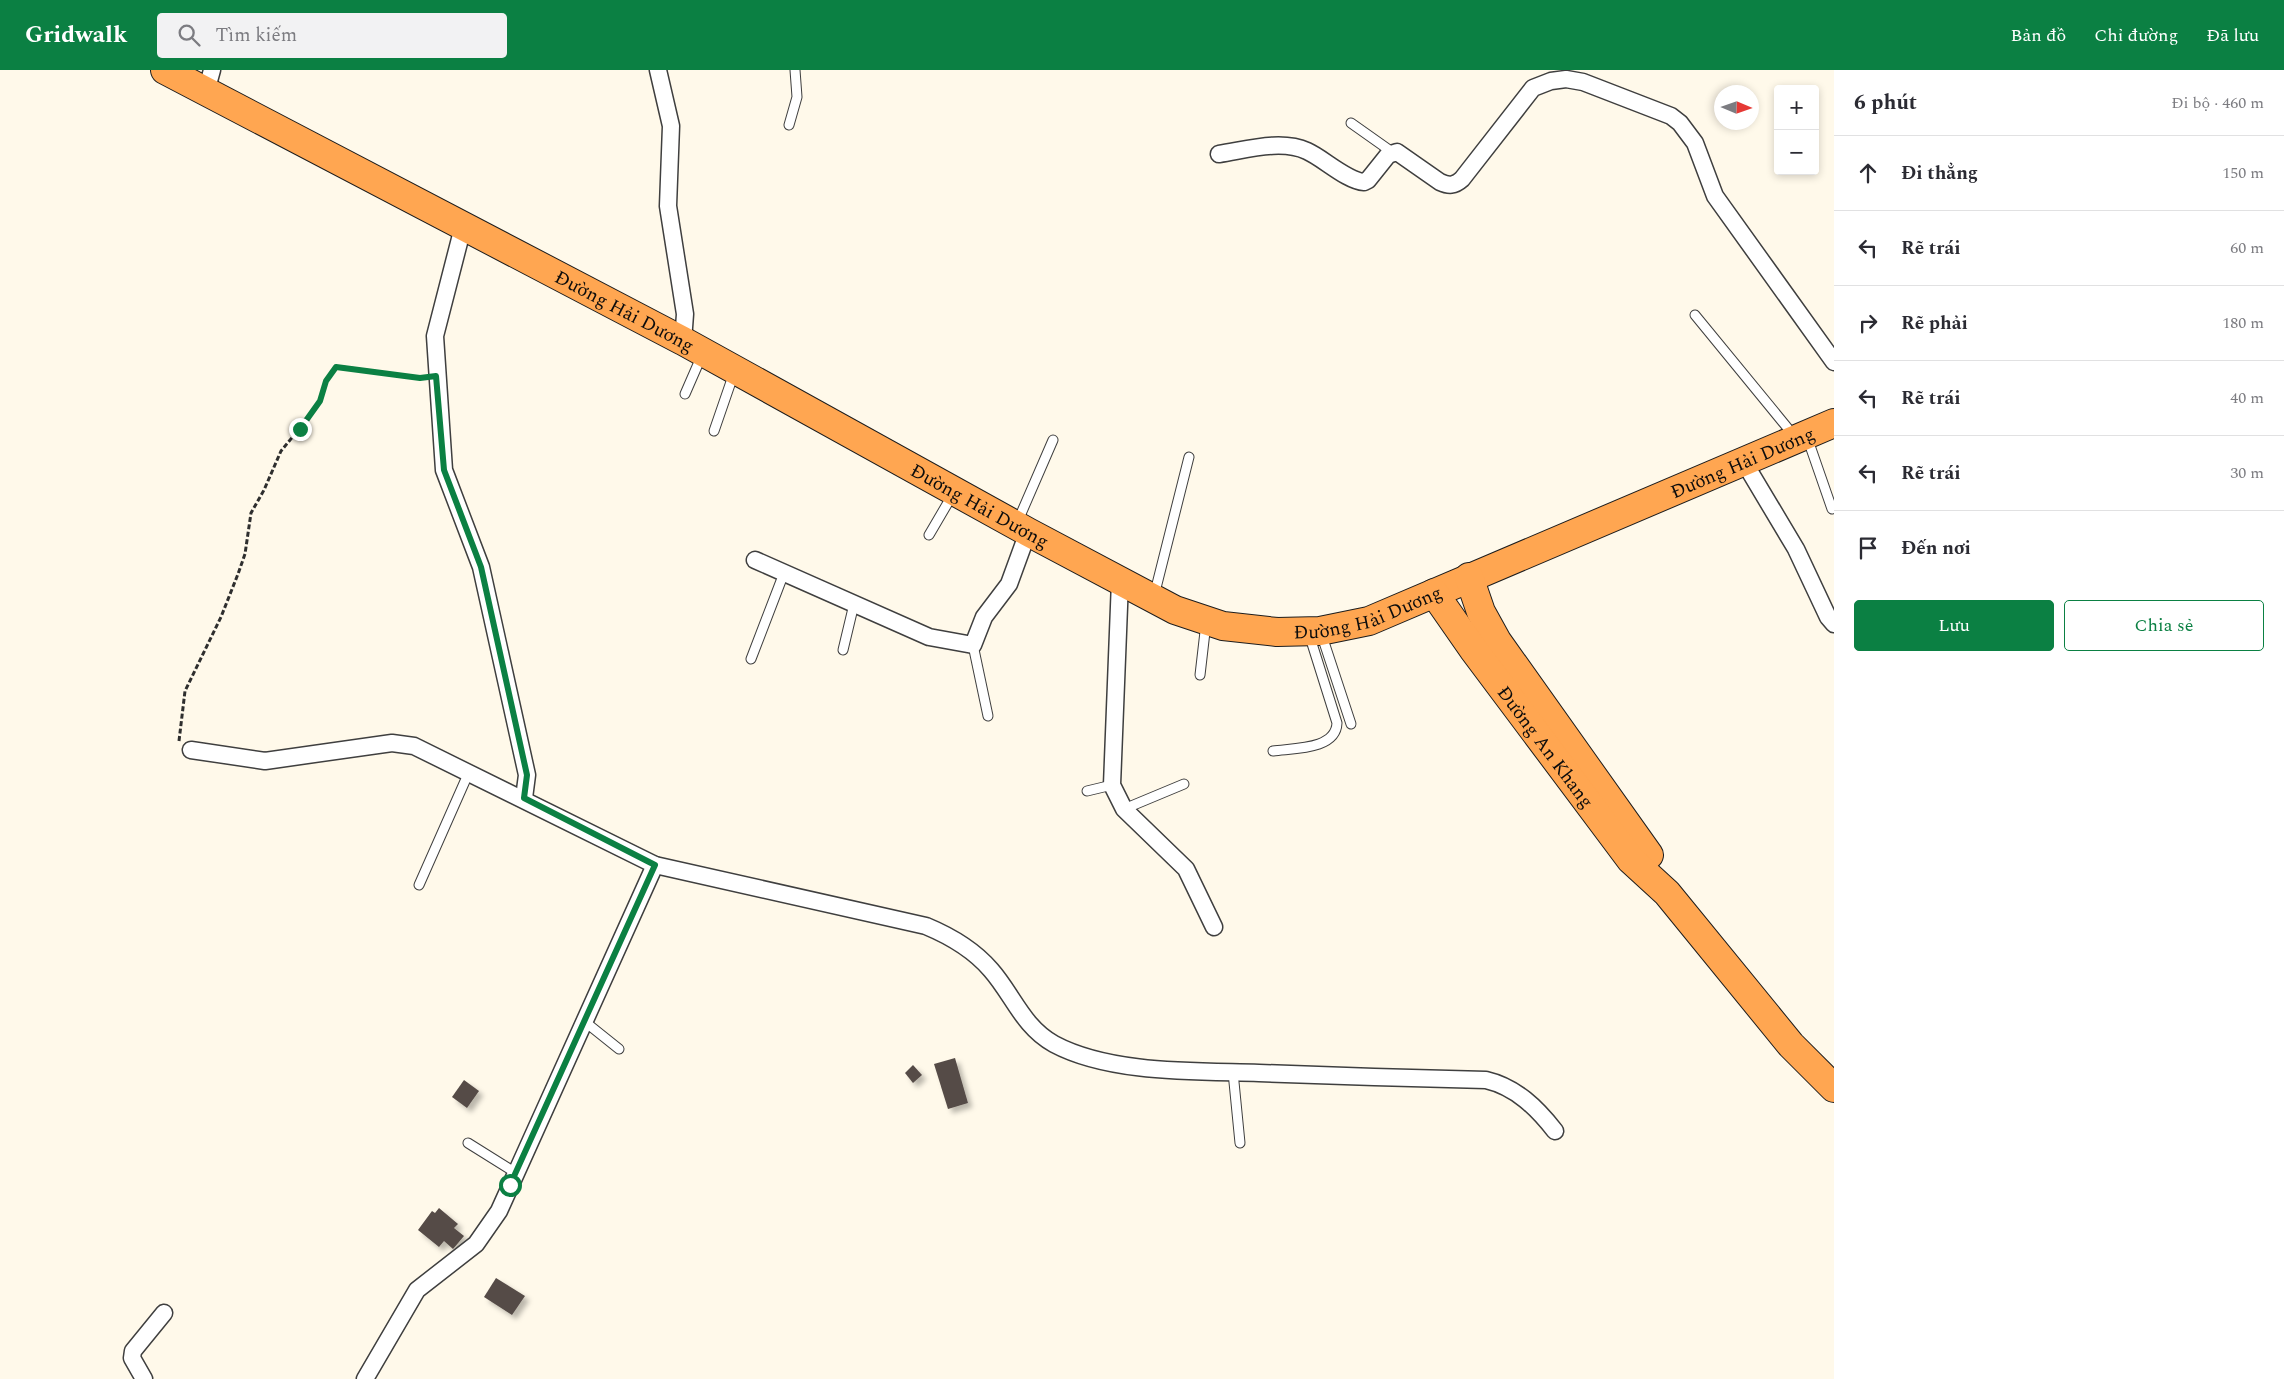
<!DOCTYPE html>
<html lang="vi">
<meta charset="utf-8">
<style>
body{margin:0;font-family:Spectral,serif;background:#f2f2f3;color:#2b2b33}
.controls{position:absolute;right:15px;top:15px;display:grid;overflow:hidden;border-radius:5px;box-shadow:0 2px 8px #0003}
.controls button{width:45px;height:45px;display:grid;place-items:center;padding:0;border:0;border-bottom:1px solid #e1e1e2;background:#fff;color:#2b2b33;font:25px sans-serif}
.compass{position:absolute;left:1714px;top:15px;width:45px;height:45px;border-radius:50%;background:#fff;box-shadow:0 2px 8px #0003;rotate:92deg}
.stop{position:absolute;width:15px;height:15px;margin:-11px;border:4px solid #0b8043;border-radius:50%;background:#fff}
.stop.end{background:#0b8043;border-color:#fff;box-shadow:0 1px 5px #0008}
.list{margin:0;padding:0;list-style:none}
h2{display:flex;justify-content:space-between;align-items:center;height:65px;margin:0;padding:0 20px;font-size:21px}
h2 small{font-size:16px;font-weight:400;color:#7c7c81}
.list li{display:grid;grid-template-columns:32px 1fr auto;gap:15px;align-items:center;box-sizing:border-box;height:75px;padding:0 20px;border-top:1px solid #e1e1e2}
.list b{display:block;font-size:19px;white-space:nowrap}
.list em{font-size:16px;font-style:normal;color:#7c7c81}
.actions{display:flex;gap:10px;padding:15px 20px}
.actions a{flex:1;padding:11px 0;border:1px solid #0b8043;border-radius:5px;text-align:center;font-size:18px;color:#0b8043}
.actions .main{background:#0b8043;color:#fff}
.icon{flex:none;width:28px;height:28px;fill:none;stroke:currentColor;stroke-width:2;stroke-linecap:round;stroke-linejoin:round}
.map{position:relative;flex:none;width:1834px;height:1309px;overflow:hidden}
header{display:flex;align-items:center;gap:30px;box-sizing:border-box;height:70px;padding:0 25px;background:#0b8043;color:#fff}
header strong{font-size:24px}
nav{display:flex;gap:28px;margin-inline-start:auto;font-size:18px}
.search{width:350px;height:45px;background:#f2f2f3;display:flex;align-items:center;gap:12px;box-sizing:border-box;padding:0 18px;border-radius:5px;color:#7c7c81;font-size:19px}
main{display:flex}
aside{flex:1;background:#fff}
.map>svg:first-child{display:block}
.building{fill:#554b47;filter:url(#shadow)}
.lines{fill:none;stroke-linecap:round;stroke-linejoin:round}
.service-casing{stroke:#3f3f3f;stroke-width:11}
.minor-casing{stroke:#3f3f3f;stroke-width:19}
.trunk-casing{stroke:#1d1d1d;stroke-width:30}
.path{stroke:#2e2e2e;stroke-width:3;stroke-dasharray:5 2.5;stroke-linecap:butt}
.service{stroke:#fff;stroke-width:9}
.minor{stroke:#fff;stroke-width:16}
.trunk{stroke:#ffa651;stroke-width:28}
.route{stroke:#0b8043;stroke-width:6}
.labels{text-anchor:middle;stroke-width:5;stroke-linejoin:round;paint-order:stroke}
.street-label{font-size:19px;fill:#0c0c0c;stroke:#fff}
</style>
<header>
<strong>Gridwalk</strong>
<div class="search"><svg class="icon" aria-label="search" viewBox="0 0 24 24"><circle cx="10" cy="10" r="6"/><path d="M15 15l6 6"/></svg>Tìm kiếm</div>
<nav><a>Bản đồ</a><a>Chỉ đường</a><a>Đã lưu</a></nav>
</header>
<main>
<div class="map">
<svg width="1834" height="1309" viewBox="0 0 1834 1309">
<defs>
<filter id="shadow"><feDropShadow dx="4.5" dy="4.5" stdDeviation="2.5" flood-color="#0004"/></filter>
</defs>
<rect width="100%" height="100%" fill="#fff9ea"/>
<g class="building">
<polygon points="955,988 968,1033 948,1039 934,994"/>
<polygon points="913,995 922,1005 913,1013 905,1003"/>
<polygon points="464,1010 479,1021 467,1038 452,1027"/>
<polygon points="439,1138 458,1154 454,1158 464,1166 453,1179 444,1171 439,1177 418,1160 432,1141 435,1143"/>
<polygon points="496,1208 525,1226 512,1245 484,1227"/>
</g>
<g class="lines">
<defs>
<g id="service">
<polyline points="1351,53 1392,82"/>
<polyline points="789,55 797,27 795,0"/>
<polyline points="1695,245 1795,367"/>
<polyline points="685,324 702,285"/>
<polyline points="714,361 734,303"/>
<polyline points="1807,367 1832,439"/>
<polyline points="1017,453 1053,370"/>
<polyline points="929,465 953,424"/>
<polyline points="1154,526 1189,387"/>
<polyline points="1321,563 1351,654"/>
<polyline points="973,575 988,646"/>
<polyline points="843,580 854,534"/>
<polyline points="751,589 784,503"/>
<polyline points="1200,605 1206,553"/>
<path d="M1273 681C1293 678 1336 680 1337 653L1309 564"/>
<polyline points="1087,721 1112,715"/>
<polyline points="1124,739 1184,714"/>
<polyline points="419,815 469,702"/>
<polyline points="584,951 619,979"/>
<polyline points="1233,1002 1240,1073"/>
<polyline points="468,1073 516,1103"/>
</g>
<g id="minor">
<polyline points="658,0 671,56 668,136 685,244 683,271"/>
<polyline points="206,22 212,0"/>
<path d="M1219 84C1246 80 1281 69 1307 81 1323 88 1347 111 1364 112L1368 110 1388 85 1397 82 1440 112C1449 116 1454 116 1462 109L1533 18 1551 11 1566 9 1583 12 1671 46 1680 53 1695 73 1715 126 1834 292"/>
<polyline points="463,157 435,266 444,400 481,497 527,705 524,728"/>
<polyline points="1744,392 1796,479 1828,547 1834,554"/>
<polyline points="755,490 929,567 973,575 984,547 1009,514 1028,462"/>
<polyline points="1120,511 1112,715 1124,739 1186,799 1214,857"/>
<path d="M191 680 265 691 392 673 414 676 655 795 926 856C950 866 974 880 991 900 1013 925 1023 957 1054 974 1110 1004 1196 1001 1259 1003 1335 1006 1410 1008 1486 1010 1516 1017 1537 1038 1555 1061"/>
<polyline points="144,1309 132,1288 133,1281 164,1243"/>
<polyline points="365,1309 417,1220 476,1174 499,1141 655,795"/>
</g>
<g id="trunk">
<path id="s1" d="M165 0 683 271 1028 462 1175 540 1223 556 1277 562 1320 561 1369 551 1834 353"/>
<polyline points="1469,507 1481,542 1497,571 1649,785"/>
<path id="s2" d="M1434 523 1473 579 1631 790 1667 823 1791 975 1834 1018"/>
</g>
</defs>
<use href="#service" class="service-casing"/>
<use href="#minor" class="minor-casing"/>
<use href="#trunk" class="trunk-casing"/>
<polyline class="path" points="179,671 185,621 221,547 238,504 245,484 251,443 264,420 281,381 317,337 326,311 336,297 343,297 424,308"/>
<use href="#service" class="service"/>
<use href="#minor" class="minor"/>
<use href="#trunk" class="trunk"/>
</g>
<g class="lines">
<polyline class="route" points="300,359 320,331 326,311 336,297 420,308 436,306 444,400 481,497 527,705 524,728 655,795 510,1115"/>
</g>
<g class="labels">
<g class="street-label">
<text dy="7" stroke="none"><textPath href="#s1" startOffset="519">Đường Hải Dương</textPath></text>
<text dy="7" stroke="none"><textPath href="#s1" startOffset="1749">Đường Hải Dương</textPath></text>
<text dy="7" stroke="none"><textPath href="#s1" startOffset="924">Đường Hải Dương</textPath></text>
<text dy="7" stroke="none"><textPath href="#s1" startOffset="1344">Đường Hải Dương</textPath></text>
<text dy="7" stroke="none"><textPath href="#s2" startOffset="190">Đường An Khang</textPath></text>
</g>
</g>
</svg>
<div class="controls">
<button>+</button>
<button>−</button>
</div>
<svg class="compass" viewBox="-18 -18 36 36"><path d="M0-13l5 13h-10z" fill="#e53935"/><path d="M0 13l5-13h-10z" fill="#7c7c81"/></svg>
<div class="stop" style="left:510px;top:1115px"></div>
<div class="stop end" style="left:300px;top:359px"></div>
</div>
<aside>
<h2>6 phút<small>Đi bộ · 460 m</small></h2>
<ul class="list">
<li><svg class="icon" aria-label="ahead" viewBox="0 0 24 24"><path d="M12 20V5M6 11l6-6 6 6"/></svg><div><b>Đi thẳng</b></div><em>150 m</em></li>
<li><svg class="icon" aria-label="left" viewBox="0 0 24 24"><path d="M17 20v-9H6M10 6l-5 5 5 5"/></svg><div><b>Rẽ trái</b></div><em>60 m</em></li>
<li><svg class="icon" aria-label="right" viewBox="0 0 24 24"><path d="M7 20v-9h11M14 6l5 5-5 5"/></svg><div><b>Rẽ phải</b></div><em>180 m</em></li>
<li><svg class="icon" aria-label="left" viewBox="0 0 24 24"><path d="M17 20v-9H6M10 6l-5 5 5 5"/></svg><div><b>Rẽ trái</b></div><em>40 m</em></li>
<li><svg class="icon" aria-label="left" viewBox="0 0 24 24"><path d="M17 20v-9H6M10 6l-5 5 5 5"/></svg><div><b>Rẽ trái</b></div><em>30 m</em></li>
<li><svg class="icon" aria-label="arrive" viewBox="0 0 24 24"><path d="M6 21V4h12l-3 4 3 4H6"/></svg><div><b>Đến nơi</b></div></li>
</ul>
<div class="actions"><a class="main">Lưu</a><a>Chia sẻ</a></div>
</aside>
</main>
